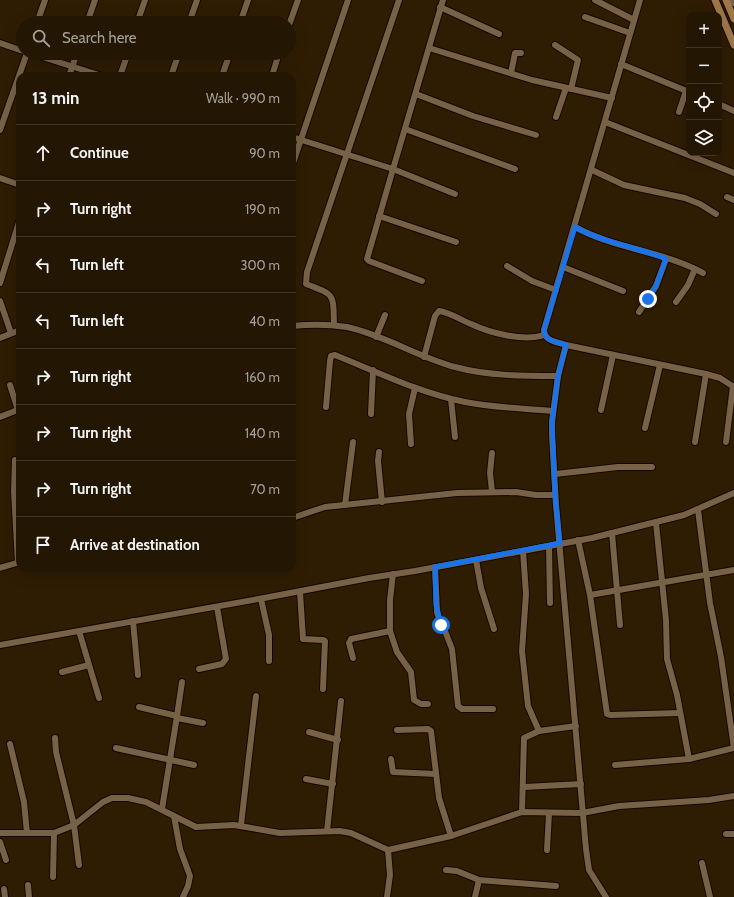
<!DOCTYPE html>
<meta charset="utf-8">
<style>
body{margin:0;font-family:Cabin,sans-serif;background:#2f2311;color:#f1f3f6}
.controls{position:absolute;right:12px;top:12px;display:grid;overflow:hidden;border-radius:8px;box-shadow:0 4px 16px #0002}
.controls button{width:36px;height:36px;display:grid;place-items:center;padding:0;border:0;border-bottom:1px solid #403524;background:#231602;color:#f1f3f6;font:20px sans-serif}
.stop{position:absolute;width:12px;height:12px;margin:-9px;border:3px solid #1a73e8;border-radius:50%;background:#fff}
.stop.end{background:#1a73e8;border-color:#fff;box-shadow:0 1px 4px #0008}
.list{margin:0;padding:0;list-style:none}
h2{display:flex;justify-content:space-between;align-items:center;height:52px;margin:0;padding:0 16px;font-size:17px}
h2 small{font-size:13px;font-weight:400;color:#a39f99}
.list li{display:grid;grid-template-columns:26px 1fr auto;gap:12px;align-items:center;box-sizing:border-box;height:56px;padding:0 16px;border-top:1px solid #403524}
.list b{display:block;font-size:15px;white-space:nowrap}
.list em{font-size:13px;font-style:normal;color:#a39f99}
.icon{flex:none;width:22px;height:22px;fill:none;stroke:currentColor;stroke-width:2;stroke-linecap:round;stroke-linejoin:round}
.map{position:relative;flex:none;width:734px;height:897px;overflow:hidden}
.search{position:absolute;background:#231602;box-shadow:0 4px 16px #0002;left:16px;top:16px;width:280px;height:44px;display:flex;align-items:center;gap:10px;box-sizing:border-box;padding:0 14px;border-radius:22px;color:#a39f99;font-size:15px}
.panel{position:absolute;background:#231602;box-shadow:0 4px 16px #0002;left:16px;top:72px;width:280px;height:500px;border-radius:12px}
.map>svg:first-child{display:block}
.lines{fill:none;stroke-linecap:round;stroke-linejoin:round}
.minor-casing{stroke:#160600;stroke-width:8}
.major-casing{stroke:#160600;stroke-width:9}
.minor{stroke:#776247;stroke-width:6}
.major{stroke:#9f7748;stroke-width:7}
.route{stroke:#1a73e8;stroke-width:5}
</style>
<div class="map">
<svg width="734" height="897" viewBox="0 0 734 897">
<rect width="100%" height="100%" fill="#2f1d03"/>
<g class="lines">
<defs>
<g id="minor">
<polyline points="595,0 634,20"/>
<path d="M640 0 544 330C544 341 557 342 566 345L706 374 720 378 734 387"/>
<polyline points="728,0 734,3"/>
<polyline points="440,7 499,34"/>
<polyline points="585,17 630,33"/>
<polyline points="37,23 45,0"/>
<polyline points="87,23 95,0"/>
<polyline points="137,23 145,0"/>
<polyline points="189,23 197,0"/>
<polyline points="240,23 248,0"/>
<polyline points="289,25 298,0"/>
<polyline points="0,43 23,51"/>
<polyline points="555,45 578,60 571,89"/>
<polyline points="429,48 532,80 612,98"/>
<polyline points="30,53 102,76"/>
<polyline points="621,64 689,92"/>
<polyline points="511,73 515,53 521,53"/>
<polyline points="69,76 77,53"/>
<polyline points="120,76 128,53"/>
<polyline points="171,76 179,53"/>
<polyline points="222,76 230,53"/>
<polyline points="272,76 279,53"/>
<polyline points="416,94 473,116 536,135"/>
<polyline points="719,104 734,111"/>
<polyline points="679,112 686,91"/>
<polyline points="556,117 566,88"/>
<polyline points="605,122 734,173"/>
<polyline points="405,129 515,169"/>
<polyline points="0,130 27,53"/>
<polyline points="292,137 393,169 443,0"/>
<polyline points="292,166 348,0"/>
<polyline points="592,170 624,185 685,198 700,204 716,214"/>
<polyline points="0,178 20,185"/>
<polyline points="727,197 734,200"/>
<polyline points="379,216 456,242"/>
<path d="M575 227C615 249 663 251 703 273"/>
<polyline points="507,266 532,281 556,290"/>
<polyline points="563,267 623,291"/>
<polyline points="422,281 369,261 367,259 393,169 455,194"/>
<polyline points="0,283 20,219"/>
<polyline points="0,301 11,333"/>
<polyline points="676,302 688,285 695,269"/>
<polyline points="639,312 656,286 666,259"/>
<path d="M334 325C333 294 336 295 306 284L307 272 399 0"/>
<path d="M292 326C310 324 328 324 347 327 384 335 418 357 455 367 488 376 524 376 558 376"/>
<polyline points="376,337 385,315"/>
<polyline points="0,338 20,330"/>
<polyline points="566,345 558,376 552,422 552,435 556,505 586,849 589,870 606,897"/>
<path d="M424 357 435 316 439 311C449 312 461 320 471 324 490 333 524 342 544 335"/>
<polyline points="10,385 18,410"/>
<polyline points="451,399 455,437"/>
<path d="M326 407 330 361 331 356 335 355C377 372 420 393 465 402 493 408 524 408 553 411"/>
<polyline points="601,410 613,355"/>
<polyline points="371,414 373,370"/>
<polyline points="0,417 20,409"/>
<polyline points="645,428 660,365"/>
<polyline points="695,442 706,374"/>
<polyline points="726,442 733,386"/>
<polyline points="411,444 409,414 415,388"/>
<polyline points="379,452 378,461 382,502"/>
<polyline points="492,453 490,473 492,491"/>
<polyline points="15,460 14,491 18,563"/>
<polyline points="555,474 618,467 652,467"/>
<polyline points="345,505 353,442"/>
<polyline points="698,510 710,603 721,657 734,748"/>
<polyline points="292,518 325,507 457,493 516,492 536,495 555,495"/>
<polyline points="656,523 666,620 667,659 677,695 689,759"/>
<polyline points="612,533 620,625"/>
<polyline points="578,540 590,595 607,714 610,715 680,713"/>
<polyline points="549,546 550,603"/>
<polyline points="523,551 526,594 522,651 528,706 539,731"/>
<polyline points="476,560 481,588 494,629"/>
<polyline points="435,567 437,612 441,625 445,631 452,649 458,706 462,709 493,709"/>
<polyline points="0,568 20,562"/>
<polyline points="393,574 390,600 390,631 397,652 411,672 414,700 421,704 428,704"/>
<polyline points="300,592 303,639 323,640 325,641 323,689"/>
<polyline points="590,595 734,570"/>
<polyline points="261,599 269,635 269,661"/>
<polyline points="133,621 138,675"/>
<polyline points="79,631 99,698"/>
<polyline points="0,645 264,598 369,578 415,571 592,538 684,515 734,493"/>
<polyline points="353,658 349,643 351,639 390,631"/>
<polyline points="199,669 222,664 226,659 217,607"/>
<polyline points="62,672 89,665"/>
<polyline points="139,707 177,716 162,809"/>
<polyline points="177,716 182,682"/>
<polyline points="177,718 203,723"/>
<polyline points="397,730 428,729 431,731 439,798 451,836"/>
<polyline points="309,732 338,740"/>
<polyline points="55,738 56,752 74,825 79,865"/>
<polyline points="10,744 24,802 27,833"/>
<polyline points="116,748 194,765"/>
<polyline points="391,759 393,772 436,774"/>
<polyline points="615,765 689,759 734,748"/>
<polyline points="306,779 333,784"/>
<polyline points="524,787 581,784"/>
<polyline points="522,812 524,738 539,731 576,726"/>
<polyline points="174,816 180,849 190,876 188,886 183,897"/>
<polyline points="241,825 256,696"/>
<polyline points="327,831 341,701"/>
<polyline points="0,833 54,833 74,825 103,802 112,798 128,798 146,802 196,827 234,825 280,833 340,831 351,833 388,850 451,836 522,812 582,813 619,806 709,800 734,796"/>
<polyline points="726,834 734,834"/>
<polyline points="0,842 6,860"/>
<polyline points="547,850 549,813"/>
<polyline points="702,863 710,897"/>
<polyline points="446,870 457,871 479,880 556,886"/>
<polyline points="53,877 54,833"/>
<polyline points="28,885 29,897"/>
<polyline points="4,889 5,897"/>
<polyline points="387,897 390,875 388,850"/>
<polyline points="475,897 479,880"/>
</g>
<g id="major">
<polyline points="715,0 734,45"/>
<polyline points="726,0 734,19"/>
</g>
</defs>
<use href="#minor" class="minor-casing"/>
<use href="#major" class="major-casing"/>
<use href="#minor" class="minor"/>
<use href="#major" class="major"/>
</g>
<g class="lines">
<path class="route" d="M441 625 436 604 435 567 560 543 555 495 552 422 558 376 566 345C557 342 544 341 544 330L575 227C606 244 635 246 666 259L656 286 648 299"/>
</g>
</svg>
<div class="controls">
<button>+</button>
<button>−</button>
<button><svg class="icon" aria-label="locate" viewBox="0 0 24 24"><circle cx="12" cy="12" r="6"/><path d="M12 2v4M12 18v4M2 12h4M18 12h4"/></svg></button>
<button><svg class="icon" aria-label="layers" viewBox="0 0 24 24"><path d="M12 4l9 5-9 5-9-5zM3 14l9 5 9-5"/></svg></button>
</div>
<div class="stop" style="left:441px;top:625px"></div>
<div class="stop end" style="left:648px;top:299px"></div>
<div class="search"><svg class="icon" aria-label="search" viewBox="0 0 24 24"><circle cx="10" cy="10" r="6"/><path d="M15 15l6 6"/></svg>Search here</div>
<section class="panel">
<h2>13 min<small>Walk · 990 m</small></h2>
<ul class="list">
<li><svg class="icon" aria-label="ahead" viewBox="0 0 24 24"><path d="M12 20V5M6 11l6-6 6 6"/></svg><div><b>Continue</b></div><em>90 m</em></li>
<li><svg class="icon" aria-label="right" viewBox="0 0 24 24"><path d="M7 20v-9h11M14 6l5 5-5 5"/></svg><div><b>Turn right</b></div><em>190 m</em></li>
<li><svg class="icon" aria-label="left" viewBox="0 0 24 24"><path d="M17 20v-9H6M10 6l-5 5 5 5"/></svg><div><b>Turn left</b></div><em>300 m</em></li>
<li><svg class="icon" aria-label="left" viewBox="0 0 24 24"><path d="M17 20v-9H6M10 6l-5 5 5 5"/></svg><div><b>Turn left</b></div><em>40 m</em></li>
<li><svg class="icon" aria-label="right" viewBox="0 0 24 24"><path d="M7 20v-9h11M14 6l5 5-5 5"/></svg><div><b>Turn right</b></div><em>160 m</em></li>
<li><svg class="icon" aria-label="right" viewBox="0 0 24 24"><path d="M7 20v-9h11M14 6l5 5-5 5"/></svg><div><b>Turn right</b></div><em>140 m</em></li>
<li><svg class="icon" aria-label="right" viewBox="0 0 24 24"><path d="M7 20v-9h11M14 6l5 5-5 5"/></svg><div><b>Turn right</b></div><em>70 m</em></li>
<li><svg class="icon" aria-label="arrive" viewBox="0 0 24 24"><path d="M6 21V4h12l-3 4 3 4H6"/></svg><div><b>Arrive at destination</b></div></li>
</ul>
</section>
</div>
